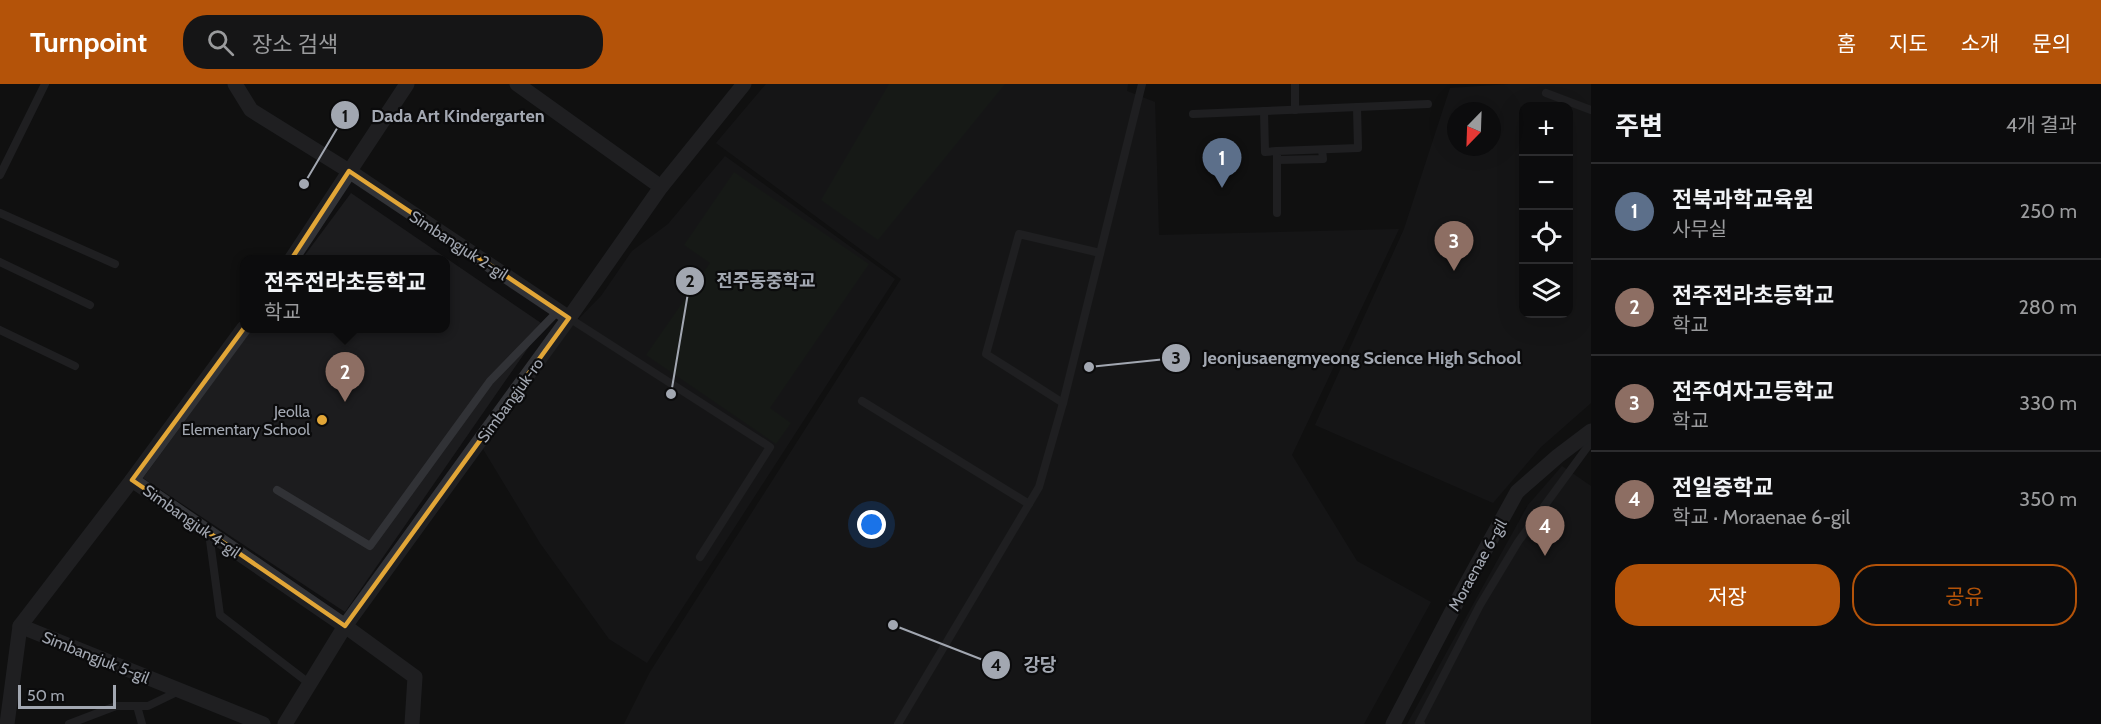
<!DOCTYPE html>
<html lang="ko">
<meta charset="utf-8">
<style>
body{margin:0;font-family:Cabin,"Noto Sans KR",sans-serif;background:#151516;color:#f1f3f6}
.controls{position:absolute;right:18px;top:18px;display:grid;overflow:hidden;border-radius:12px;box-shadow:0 6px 24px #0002}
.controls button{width:54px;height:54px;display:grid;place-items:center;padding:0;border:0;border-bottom:2px solid #2c2c2e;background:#0c0c0d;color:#f1f3f6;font:30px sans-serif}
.compass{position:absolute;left:1447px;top:18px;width:54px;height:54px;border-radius:50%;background:#0c0c0d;box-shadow:0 6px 24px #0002;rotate:203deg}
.scale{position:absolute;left:18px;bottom:15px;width:98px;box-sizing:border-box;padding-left:6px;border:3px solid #a2a7b1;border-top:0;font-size:16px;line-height:21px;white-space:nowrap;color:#a2a7b1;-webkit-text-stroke:4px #0b0b0c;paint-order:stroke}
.you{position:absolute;left:872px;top:441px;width:21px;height:21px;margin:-15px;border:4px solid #fff;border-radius:50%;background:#1a73e8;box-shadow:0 0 0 9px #1a73e833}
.badge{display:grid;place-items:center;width:39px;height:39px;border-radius:50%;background:#b45309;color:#fff;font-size:20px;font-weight:700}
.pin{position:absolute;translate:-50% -50px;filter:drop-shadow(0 2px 3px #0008)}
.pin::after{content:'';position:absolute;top:32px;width:21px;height:18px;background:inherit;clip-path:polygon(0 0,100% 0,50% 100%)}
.popup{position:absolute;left:240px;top:171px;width:210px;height:78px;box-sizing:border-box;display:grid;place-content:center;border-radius:12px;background:#0c0c0d;filter:drop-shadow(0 2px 4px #0005);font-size:20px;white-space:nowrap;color:#9a9b9d}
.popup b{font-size:22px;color:#f1f3f6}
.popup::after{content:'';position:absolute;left:50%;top:100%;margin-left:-12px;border:12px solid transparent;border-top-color:#0c0c0d}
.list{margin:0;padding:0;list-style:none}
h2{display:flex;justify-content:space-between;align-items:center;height:78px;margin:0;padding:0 24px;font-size:26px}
h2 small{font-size:20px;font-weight:400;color:#9a9b9d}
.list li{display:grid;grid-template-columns:39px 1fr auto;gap:18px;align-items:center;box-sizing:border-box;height:96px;padding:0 24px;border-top:2px solid #2c2c2e}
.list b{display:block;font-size:22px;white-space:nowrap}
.list p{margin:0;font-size:20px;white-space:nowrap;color:#9a9b9d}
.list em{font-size:20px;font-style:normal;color:#9a9b9d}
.actions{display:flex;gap:12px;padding:18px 24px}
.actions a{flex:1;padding:14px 0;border:2px solid #b45309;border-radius:24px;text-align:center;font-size:21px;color:#b45309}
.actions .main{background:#b45309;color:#fff}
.icon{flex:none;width:33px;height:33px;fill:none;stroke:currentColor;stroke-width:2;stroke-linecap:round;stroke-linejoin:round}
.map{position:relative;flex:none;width:1591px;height:640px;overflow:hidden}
header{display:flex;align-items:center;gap:36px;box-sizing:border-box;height:84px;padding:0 30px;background:#b45309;color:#fff}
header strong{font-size:28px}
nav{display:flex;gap:33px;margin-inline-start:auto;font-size:21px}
.search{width:420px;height:54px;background:#151516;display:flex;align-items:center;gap:15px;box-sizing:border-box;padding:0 21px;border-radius:24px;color:#9a9b9d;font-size:22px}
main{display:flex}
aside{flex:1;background:#0c0c0d}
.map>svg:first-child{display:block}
.built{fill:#1c1c1e;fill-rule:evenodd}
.green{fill:#1d241d}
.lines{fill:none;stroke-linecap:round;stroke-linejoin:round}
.lane{stroke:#313236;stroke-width:8}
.street{stroke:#313236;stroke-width:15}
.marked{fill:none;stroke:#e2a637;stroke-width:4.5;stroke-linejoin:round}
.poi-dot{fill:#e2a637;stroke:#0b0b0c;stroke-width:2}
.labels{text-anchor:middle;stroke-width:4.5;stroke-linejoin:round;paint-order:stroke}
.street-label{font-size:16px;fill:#a2a7b1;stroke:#0b0b0c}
.poi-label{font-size:16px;fill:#a2a7b1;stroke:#0b0b0c;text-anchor:end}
.leader{fill:none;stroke:#a2a7b1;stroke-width:2}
.callout-dot{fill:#a2a7b1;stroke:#0b0b0c;stroke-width:2}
.mark-label{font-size:18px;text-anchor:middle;font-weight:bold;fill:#111}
.callout-label{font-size:18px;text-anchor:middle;font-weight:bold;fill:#a2a7b1;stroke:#0b0b0c;stroke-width:4.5;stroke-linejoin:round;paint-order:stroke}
</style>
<header>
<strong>Turnpoint</strong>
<div class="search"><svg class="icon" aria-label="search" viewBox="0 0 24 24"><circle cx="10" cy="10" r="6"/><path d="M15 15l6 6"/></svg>장소 검색</div>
<nav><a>홈</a><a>지도</a><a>소개</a><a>문의</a></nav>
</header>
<main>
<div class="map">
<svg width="1591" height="640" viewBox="0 0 1591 640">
<rect width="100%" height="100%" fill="#101011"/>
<g class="built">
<polygon points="766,0 1128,0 1127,7 1155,18 1159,151 1399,145 1292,371 1357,477 1431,518 1364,640 624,640 650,588 901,195 716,59"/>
<path d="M1511 0H1591V319L1541 363 1493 419 1315 341 1404 145 1450 4ZM1524 22H1568V230H1524ZM1456 27H1492V63H1456Z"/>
<polygon points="725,72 895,195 647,579 609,555 540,459 483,365 559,255 601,212 632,167 668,140"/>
<polygon points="351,109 544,241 345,528 143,394 252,245 446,244 446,176 302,175"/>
<polygon points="1562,382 1591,402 1591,640 1407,640 1528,421"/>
</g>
<g class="green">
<polygon points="889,0 1005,0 878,156 821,116"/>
<polygon points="734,88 869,180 770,324 791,339 776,360 646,271 710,179 684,161"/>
</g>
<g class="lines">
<g class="lane">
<polyline points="1295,0 1295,26"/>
<polyline points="1546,9 1591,26"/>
<polyline points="1264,27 1265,68 1277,67"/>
<polyline points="1193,30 1428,20"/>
<polyline points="1277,76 1323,75 1322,66"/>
<polyline points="0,91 45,0"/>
<polyline points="0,129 115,180"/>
<polyline points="1277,129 1277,67 1358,64 1357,23"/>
<polyline points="0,178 90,221"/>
<polyline points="569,234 770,363 700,473"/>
<polyline points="0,246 75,282"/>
<polyline points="862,317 1029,420"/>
<polyline points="1063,319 986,270 1019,150 1100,169"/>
<polyline points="277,406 370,462 490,297 558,227"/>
<polyline points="209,449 220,531 310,600"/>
<polyline points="137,622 142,640"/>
<polyline points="69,640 116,622 148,622 179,607"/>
<polyline points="898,640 1039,403 1063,319 1142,0"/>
<polyline points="1421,640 1419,639 1480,521 1518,458 1591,358"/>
</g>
<g class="street">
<polyline points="235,0 251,26 349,87 569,234"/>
<polyline points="517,0 661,103"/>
<polyline points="291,176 407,0"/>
<polyline points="132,396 244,244"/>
<polyline points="20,542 263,640"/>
<polyline points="7,640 20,542 132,396 345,542 415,593 412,640"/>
<polyline points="285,640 345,542 569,234 661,103 744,0"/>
<polyline points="1393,640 1462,508 1517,408 1558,372 1591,347"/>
</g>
</g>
<path d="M0 0H1591V640H0ZM349 87 569 234 345 542 132 396 264 217Z" fill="#101011" fill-opacity=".55" fill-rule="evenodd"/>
<path class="marked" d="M349 87 569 234 345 542 132 396 264 217Z"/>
<circle class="poi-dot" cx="322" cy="336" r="6"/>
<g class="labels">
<g class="street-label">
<text transform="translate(459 161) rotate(33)" y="6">Simbangjuk 2-gil</text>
<text transform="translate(510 316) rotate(-54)" y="6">Simbangjuk-ro</text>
<text transform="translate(192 437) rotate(35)" y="6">Simbangjuk 4-gil</text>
<text transform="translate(1477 481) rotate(-61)" y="6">Moraenae 6-gil</text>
<text transform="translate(96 573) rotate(22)" y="6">Simbangjuk 5-gil</text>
</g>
<g class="poi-label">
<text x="310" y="333">Jeolla<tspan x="310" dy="18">Elementary School</tspan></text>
</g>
</g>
<path class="leader" d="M304 100L345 31M671 310L690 197M1089 283L1176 274M893 541L996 581"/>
<g class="callout-dot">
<circle cx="304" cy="100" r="6"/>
<circle cx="671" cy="310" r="6"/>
<circle cx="1089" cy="283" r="6"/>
<circle cx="893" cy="541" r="6"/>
<circle cx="345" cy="31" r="15"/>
<circle cx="690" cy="197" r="15"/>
<circle cx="1176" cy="274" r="15"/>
<circle cx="996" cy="581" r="15"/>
</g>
<g class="mark-label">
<text x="345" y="38">1</text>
<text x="690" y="203">2</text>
<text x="1176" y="280">3</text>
<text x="996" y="587">4</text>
</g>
<g class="callout-label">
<text x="458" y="38">Dada Art Kindergarten</text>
<text x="766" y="203">전주동중학교</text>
<text x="1362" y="280">Jeonjusaengmyeong Science High School</text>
<text x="1040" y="587">강당</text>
</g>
</svg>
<div class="controls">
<button>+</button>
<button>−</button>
<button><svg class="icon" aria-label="locate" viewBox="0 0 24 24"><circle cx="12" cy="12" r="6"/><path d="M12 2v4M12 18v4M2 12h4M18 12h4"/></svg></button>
<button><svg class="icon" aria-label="layers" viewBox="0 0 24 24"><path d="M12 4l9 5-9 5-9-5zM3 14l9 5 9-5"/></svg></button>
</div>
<svg class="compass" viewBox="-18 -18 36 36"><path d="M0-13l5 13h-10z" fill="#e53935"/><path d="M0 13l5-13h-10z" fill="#9a9b9d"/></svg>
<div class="scale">50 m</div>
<div class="you"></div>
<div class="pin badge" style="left:1222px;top:104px;background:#5c6f8a">1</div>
<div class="pin badge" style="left:345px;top:318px;background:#8d6e63">2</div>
<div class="popup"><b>전주전라초등학교</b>학교</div>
<div class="pin badge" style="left:1454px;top:187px;background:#8d6e63">3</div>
<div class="pin badge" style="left:1545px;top:472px;background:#8d6e63">4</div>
</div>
<aside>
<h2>주변<small>4개 결과</small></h2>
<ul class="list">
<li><span class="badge" style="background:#5c6f8a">1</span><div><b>전북과학교육원</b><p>사무실</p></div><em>250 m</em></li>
<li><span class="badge" style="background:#8d6e63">2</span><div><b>전주전라초등학교</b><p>학교</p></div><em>280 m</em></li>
<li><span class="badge" style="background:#8d6e63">3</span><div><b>전주여자고등학교</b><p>학교</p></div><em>330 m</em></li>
<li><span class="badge" style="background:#8d6e63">4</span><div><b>전일중학교</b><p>학교 · Moraenae 6-gil</p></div><em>350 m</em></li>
</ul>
<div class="actions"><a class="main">저장</a><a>공유</a></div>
</aside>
</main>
